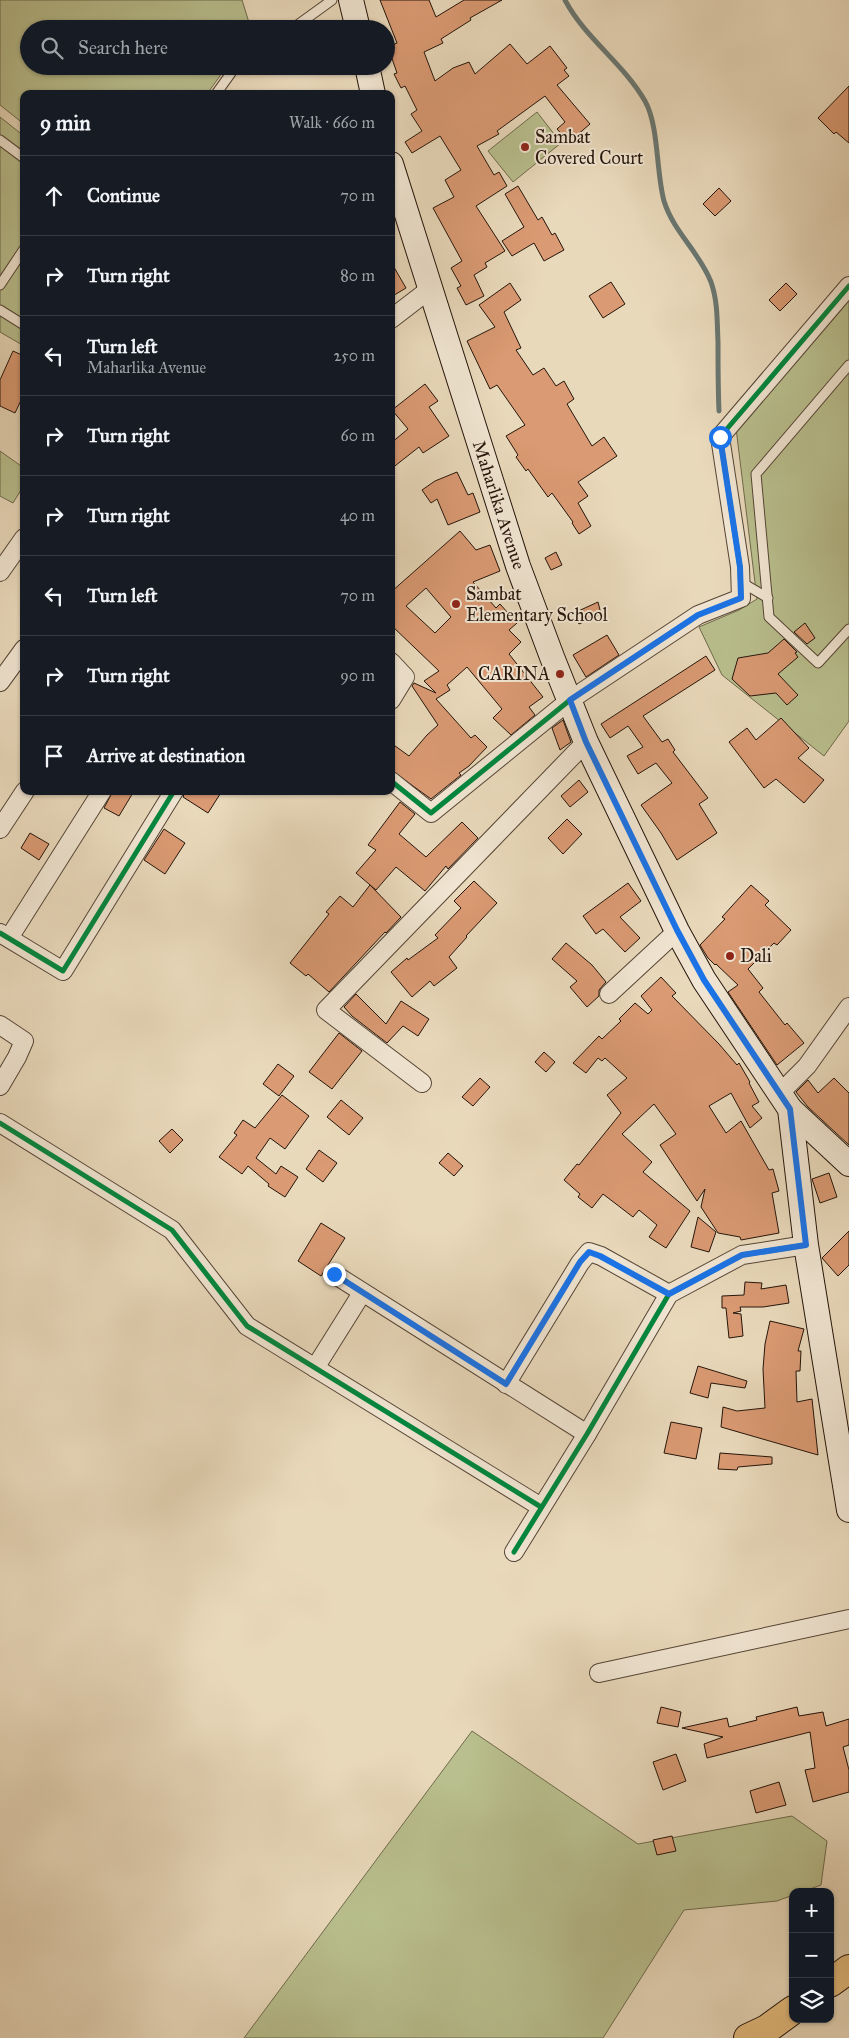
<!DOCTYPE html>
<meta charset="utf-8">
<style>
body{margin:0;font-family:"IM FELL Great Primer",serif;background:#242831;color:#f1f3f6}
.controls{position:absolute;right:15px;bottom:15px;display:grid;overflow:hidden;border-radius:10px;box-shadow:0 1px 4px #0004}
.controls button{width:45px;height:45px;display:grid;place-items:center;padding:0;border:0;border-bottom:1px solid #363941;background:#171b24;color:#f1f3f6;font:25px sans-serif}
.stop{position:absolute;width:15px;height:15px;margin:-11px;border:4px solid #1a73e8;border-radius:50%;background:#fff}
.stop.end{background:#1a73e8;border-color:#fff;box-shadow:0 1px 5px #0008}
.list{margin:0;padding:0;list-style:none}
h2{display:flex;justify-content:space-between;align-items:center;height:65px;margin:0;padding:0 20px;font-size:21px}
h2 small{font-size:16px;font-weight:400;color:#9ea1a6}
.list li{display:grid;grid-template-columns:32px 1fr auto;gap:15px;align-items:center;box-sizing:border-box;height:80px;padding:0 20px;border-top:1px solid #363941}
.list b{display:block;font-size:19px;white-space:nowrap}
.list p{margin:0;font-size:16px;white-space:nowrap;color:#9ea1a6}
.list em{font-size:16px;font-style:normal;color:#9ea1a6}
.icon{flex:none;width:28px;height:28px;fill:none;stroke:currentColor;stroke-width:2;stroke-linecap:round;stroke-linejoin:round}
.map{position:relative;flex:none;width:849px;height:2038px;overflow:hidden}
.search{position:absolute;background:#171b24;box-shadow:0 1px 4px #0004;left:20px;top:20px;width:375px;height:55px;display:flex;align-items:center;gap:12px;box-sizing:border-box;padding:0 18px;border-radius:28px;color:#9ea1a6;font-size:19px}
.panel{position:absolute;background:#171b24;box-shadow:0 1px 4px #0004;left:20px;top:90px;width:375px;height:705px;border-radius:10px}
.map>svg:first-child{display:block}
.green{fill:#b9bf8e;stroke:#6e6a4c}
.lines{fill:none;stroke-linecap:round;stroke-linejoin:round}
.stream{stroke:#6a7771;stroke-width:5}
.building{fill:#da9a73;stroke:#24140a;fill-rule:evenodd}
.lane-casing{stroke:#554536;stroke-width:11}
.street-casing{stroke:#554536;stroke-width:20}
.secondary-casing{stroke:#24140a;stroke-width:26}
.primary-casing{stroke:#24140a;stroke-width:30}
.lane{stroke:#f1e6d3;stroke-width:9}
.street{stroke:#f1e6d3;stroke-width:18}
.secondary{stroke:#f1e6d3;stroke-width:24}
.primary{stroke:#e4bc7e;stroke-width:28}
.cycleway-casing{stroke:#f1e6d3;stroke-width:8}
.cycleway{stroke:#00873e;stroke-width:5}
.route{stroke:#1a73e8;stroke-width:6}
.poi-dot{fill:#8f2418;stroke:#f1e6d3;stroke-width:2}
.labels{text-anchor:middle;stroke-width:4;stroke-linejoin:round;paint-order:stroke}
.poi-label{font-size:18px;fill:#24140a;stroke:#f1e6d3;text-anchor:start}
.street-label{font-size:18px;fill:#24140a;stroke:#f1e6d3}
</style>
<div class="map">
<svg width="849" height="2038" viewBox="0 0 849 2038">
<rect width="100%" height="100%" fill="#e9d9bb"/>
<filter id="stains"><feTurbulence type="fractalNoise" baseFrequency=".004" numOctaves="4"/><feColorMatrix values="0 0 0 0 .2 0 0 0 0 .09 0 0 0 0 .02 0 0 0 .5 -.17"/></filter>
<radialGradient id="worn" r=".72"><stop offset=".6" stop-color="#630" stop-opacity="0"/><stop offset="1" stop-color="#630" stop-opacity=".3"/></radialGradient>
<g class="green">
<polygon points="0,0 242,0 251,29 29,29 29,66 227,66 207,94 24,94 24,124 0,105"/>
<polygon points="537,112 561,143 513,182 488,151"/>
<polygon points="0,117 24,136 24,346 0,332"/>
<polygon points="849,294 849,721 824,756 722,675 699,627 739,610 757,599 736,428"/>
<polygon points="0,451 24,468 24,485 13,503 0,496"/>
<polygon points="472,1731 638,1844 792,1816 827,1841 821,1885 802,1892 793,1892 793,1895 777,1901 684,1910 603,2038 244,2038"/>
</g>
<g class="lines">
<path class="stream" d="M565 0C585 38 623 63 645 101 659 126 656 172 664 201 673 231 700 253 711 282 718 302 717 322 718 342 718 365 718 388 719 411"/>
</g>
<g class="building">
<polygon points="380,0 429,0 436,17 464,0 502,0 470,18 471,20 441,39 443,43 424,52 435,81 453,68 469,62 475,74 510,44 527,64 550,46 567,68 564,70 569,76 557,85 590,124 569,142 557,129 565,122 545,96 497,131 499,134 477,146 494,175 499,172 507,186 476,206 505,251 485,263 487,267 474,275 484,296 466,305 457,288 461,286 451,268 462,261 433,208 454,197 445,180 461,170 440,136 412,153 405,142 422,131 411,114 417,110 405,86 401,88 394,74 397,73 388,47 397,43"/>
<polygon points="849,86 849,143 836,132 834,134 818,118"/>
<polygon points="518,186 538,220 542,217 552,235 555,233 564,250 544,261 534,243 512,256 502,241 524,227 505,194"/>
<polygon points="719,188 731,201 715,216 703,204"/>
<polygon points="391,262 406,288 391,297"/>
<polygon points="611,282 625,304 603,318 589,296"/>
<polygon points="510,283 521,300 504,312 521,348 516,350 533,375 544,368 556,386 564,381 574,399 567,404 592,446 604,437 617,456 578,482 588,496 578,503 591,526 579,534 572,523 573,522 552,493 548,497 528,469 526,471 516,457 518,455 506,436 525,425 497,385 490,389 467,341 495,327 479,305"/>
<polygon points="786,283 797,294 780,311 769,300"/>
<polygon points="13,351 24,356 24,394 15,413 0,406 0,380"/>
<polygon points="425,384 438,401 429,407 449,436 423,453 419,447 391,469 391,443 408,429 392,410"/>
<polygon points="457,472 468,495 473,493 480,512 448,525 437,499 431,503 422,490 435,481"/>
<path d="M460 531 476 550 490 545 500 571 473 582 496 608 500 604 517 623 509 630 521 642 509 654 543 697 529 707 535 715 511 735 493 718 502 709 467 667 447 685 450 690 436 699 471 738 475 735 487 747 469 766 459 773 461 775 431 799 391 770V743L409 756 427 735 438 725 412 686 414 683 436 693 424 681 439 671 391 625V592ZM426 588 451 617 435 633 406 606Z"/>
<polygon points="556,552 562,565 551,570 545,558"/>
<polygon points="598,602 601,614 579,624 574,613"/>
<polygon points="805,623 815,638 807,644 794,632"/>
<polygon points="607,635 619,655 586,677 573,655"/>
<polygon points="784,639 797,652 795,653 798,657 778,674 798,695 787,705 776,693 750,696 732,679 738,658 768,653"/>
<polygon points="706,656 715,670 643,716 662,742 668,739 675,750 673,752 708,798 699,804 717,833 677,860 661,833 641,805 672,783 656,763 638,774 627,756 643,747 628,726 610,738 601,724"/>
<polygon points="781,718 809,748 798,758 824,780 804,803 776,779 764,788 729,742 747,728 756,740"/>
<polygon points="563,720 571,742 560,750 552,728"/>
<polygon points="579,780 588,792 570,807 561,796"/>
<polygon points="113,791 134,791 119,816 104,808"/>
<polygon points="185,791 222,791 208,813 183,797"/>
<polygon points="400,802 415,814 399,834 426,857 462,822 478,838 448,869 446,866 425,891 396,867 376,890 356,873 376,850 368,845"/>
<polygon points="567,819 582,834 563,854 548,838"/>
<polygon points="164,829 185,843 165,874 144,860"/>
<polygon points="30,833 49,844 39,860 21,848"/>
<polygon points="474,881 497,903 466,936 467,937 449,957 457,968 434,986 430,981 412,997 391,972 407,958 408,960 438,938 435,935 461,908 454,901"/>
<polygon points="628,883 641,901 620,917 640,938 625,952 603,929 596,934 583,916"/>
<polygon points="370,885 401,917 386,933 385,932 329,992 308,974 306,976 290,963 329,914 326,912 340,896 353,907"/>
<polygon points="751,885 769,901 765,905 791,930 777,945 774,943 748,969 763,988 759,992 785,1025 787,1023 804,1043 777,1065 728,992 738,985 716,964 715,965 708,958 700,945 725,919 722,917"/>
<polygon points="566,943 592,965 606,982 599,990 599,996 587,1007 570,987 577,981 552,959"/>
<polygon points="661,977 676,993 672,996 719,1044 737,1065 739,1063 750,1082 749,1083 759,1102 752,1106 762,1118 750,1128 731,1093 709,1106 726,1133 741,1121 769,1170 773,1169 779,1191 772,1193 779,1233 741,1240 740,1237 718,1233 701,1207 705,1189 697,1201 660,1145 676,1134 654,1104 622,1134 652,1162 643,1172 690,1211 666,1248 649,1237 657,1225 639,1210 633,1217 603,1194 592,1208 578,1197 580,1194 564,1180 577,1164 579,1165 621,1113 607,1095 627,1078 605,1058 602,1061 598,1058 586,1073 573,1063 599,1036 602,1039 621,1021 619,1019 635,1003 648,1014 652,1010 641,996"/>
<polygon points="356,994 386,1024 401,1001 429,1019 418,1036 403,1026 387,1043 352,1016 344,1007"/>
<polygon points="339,1033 362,1051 332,1089 309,1072"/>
<polygon points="544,1052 555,1062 546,1072 535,1062"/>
<polygon points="278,1064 294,1076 279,1096 263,1084"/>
<polygon points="480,1078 490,1087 473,1106 462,1097"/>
<polygon points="834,1078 849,1093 849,1145 808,1107 796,1092 808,1080 818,1093"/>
<polygon points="282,1095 309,1116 285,1149 270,1138 256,1158 276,1174 281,1166 298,1177 285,1197 268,1186 269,1184 248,1166 242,1174 219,1157 237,1135 234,1133 243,1120 255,1128"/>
<polygon points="341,1100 363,1118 349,1135 327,1117"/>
<polygon points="172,1129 183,1140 170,1153 159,1141"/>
<polygon points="319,1150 337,1163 323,1182 306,1169"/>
<polygon points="448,1153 463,1166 454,1176 439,1163"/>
<polygon points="829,1173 837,1197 820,1203 812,1179"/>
<polygon points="698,1217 716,1232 709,1252 691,1247"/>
<polygon points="321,1223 345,1238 321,1276 298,1261"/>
<polygon points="849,1231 849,1265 838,1276 822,1258"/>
<polygon points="745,1282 762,1283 761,1289 786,1285 789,1303 763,1307 740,1307 741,1311 733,1313 741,1314 743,1336 729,1338 726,1308 722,1308 722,1296 744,1295"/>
<polygon points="770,1321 804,1329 798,1351 801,1351 800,1371 796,1371 797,1402 812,1399 818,1455 721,1427 723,1407 737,1411 765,1408 763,1369 765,1344"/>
<polygon points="698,1366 747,1381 745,1388 711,1383 708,1398 690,1393"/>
<polygon points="671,1422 702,1428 696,1459 664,1453"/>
<polygon points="720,1453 772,1457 772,1464 738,1467 737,1470 718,1469"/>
<polygon points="661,1707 681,1712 678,1727 657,1723"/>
<polygon points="797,1707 799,1716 823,1712 826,1726 849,1719 849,1745 843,1747 849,1770 849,1792 813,1802 805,1770 815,1768 810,1732 707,1758 704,1744 723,1737 682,1728 727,1718 729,1727 757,1720 756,1717"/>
<polygon points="676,1754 686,1781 663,1790 653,1762"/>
<polygon points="779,1782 786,1805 756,1813 750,1791"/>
<polygon points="672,1836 676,1851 657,1855 653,1840"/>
</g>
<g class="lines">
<defs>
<g id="lane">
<polyline points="292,29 332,0"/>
<polyline points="216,94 236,66"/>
<polyline points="0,140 24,158"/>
<polyline points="0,285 24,249"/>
<polyline points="0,310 24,325"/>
<polyline points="849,365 756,474 769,617 818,663 849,629"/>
<polyline points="741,582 768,598"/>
</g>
<g id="street">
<polyline points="391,319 430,289"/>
<polyline points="0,572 24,538"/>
<polyline points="391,662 405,677 391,700"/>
<polyline points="0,682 24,649"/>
<polyline points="391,781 431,813 570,700 698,615 741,598 740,567 720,437 849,286"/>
<polyline points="0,829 25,791"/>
<polyline points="0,933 63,971 174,791"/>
<polyline points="9,938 102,791"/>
<polyline points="609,994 677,931"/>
<polyline points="0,1025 24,1041 17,1057 0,1086"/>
<polyline points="422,1083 326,1010 586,742"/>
<polyline points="780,1093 807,1066 849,1007"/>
<polyline points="0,1123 172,1230 247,1326 541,1507"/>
<polyline points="334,1274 587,1434"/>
<polyline points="315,1368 362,1293"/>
<polyline points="506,1384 580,1263 589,1252 601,1256 669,1294"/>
<polyline points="514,1552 587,1434 669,1294 742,1255 806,1245"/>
<polyline points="599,1673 849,1619"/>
</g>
<g id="secondary">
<polyline points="351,0 358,29"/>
<polyline points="367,66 373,94"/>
<polyline points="391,164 518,566 552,657 586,742 677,931 704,980 790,1109 806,1245 849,1510"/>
<polyline points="790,1109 849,1164"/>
</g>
<g id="primary">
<polyline points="830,1983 849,1969"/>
<polyline points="748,2038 767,2029 793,2010"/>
</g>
</defs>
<use href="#lane" class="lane-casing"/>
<use href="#street" class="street-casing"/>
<use href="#secondary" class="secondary-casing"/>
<use href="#primary" class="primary-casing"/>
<use href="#lane" class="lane"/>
<use href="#street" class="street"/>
<use href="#secondary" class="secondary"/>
<use href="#primary" class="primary"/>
<defs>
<g id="cycleway">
<polyline points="391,781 431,813 570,700 698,615 741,598 740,567 720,437 849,286"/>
<polyline points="0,933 63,971 174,791"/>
<polyline points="0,1123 172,1230 247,1326 541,1507"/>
<polyline points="514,1552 587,1434 669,1294 742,1255 806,1245"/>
</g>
</defs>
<use href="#cycleway" class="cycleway-casing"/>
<use href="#cycleway" class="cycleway"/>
</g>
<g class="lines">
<polyline class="route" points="334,1274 506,1384 580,1262 589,1252 600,1256 669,1294 742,1255 806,1245 790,1109 704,980 677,930 586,742 570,700 698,615 741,598 740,567 720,437"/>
</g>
<g class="poi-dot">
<circle cx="525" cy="147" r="5"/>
<circle cx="456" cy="604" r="5"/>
<circle cx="560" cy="674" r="5"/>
<circle cx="730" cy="956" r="5"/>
</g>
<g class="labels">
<g class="poi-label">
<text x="535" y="143">Sambat<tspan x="535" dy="21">Covered Court</tspan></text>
<text x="466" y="600">Sambat<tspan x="466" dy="21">Elementary School</tspan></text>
<text x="550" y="680" text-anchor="end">CARINA</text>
<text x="740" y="962">Dali</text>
</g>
<g class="street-label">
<text transform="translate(499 505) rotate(72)" y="6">Maharlika Avenue</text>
</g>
</g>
<rect width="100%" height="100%" filter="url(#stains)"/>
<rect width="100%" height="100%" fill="url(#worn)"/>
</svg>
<div class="controls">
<button>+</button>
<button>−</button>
<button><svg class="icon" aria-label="layers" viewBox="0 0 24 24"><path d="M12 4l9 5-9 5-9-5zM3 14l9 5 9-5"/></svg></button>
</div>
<div class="stop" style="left:720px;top:437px"></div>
<div class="stop end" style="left:334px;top:1274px"></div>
<div class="search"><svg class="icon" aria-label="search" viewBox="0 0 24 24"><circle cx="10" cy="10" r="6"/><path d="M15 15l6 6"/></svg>Search here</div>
<section class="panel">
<h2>9 min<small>Walk · 660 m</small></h2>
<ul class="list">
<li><svg class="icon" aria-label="ahead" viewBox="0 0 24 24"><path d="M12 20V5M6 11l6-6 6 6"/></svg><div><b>Continue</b></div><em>70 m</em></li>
<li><svg class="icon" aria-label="right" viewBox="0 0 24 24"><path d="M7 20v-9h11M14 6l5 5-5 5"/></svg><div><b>Turn right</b></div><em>80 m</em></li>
<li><svg class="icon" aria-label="left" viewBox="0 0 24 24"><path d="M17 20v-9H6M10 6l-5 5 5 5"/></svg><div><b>Turn left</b><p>Maharlika Avenue</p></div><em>250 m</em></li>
<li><svg class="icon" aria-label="right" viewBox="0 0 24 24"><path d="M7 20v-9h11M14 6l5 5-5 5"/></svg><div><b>Turn right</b></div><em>60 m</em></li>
<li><svg class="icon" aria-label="right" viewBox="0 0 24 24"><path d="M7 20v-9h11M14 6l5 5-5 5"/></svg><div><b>Turn right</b></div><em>40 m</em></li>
<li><svg class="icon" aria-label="left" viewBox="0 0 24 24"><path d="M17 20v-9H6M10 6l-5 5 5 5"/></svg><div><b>Turn left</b></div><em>70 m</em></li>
<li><svg class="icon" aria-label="right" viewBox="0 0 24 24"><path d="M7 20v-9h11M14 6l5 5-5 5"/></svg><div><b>Turn right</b></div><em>90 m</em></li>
<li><svg class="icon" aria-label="arrive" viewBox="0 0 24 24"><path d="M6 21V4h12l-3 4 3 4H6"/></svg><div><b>Arrive at destination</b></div></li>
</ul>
</section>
</div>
